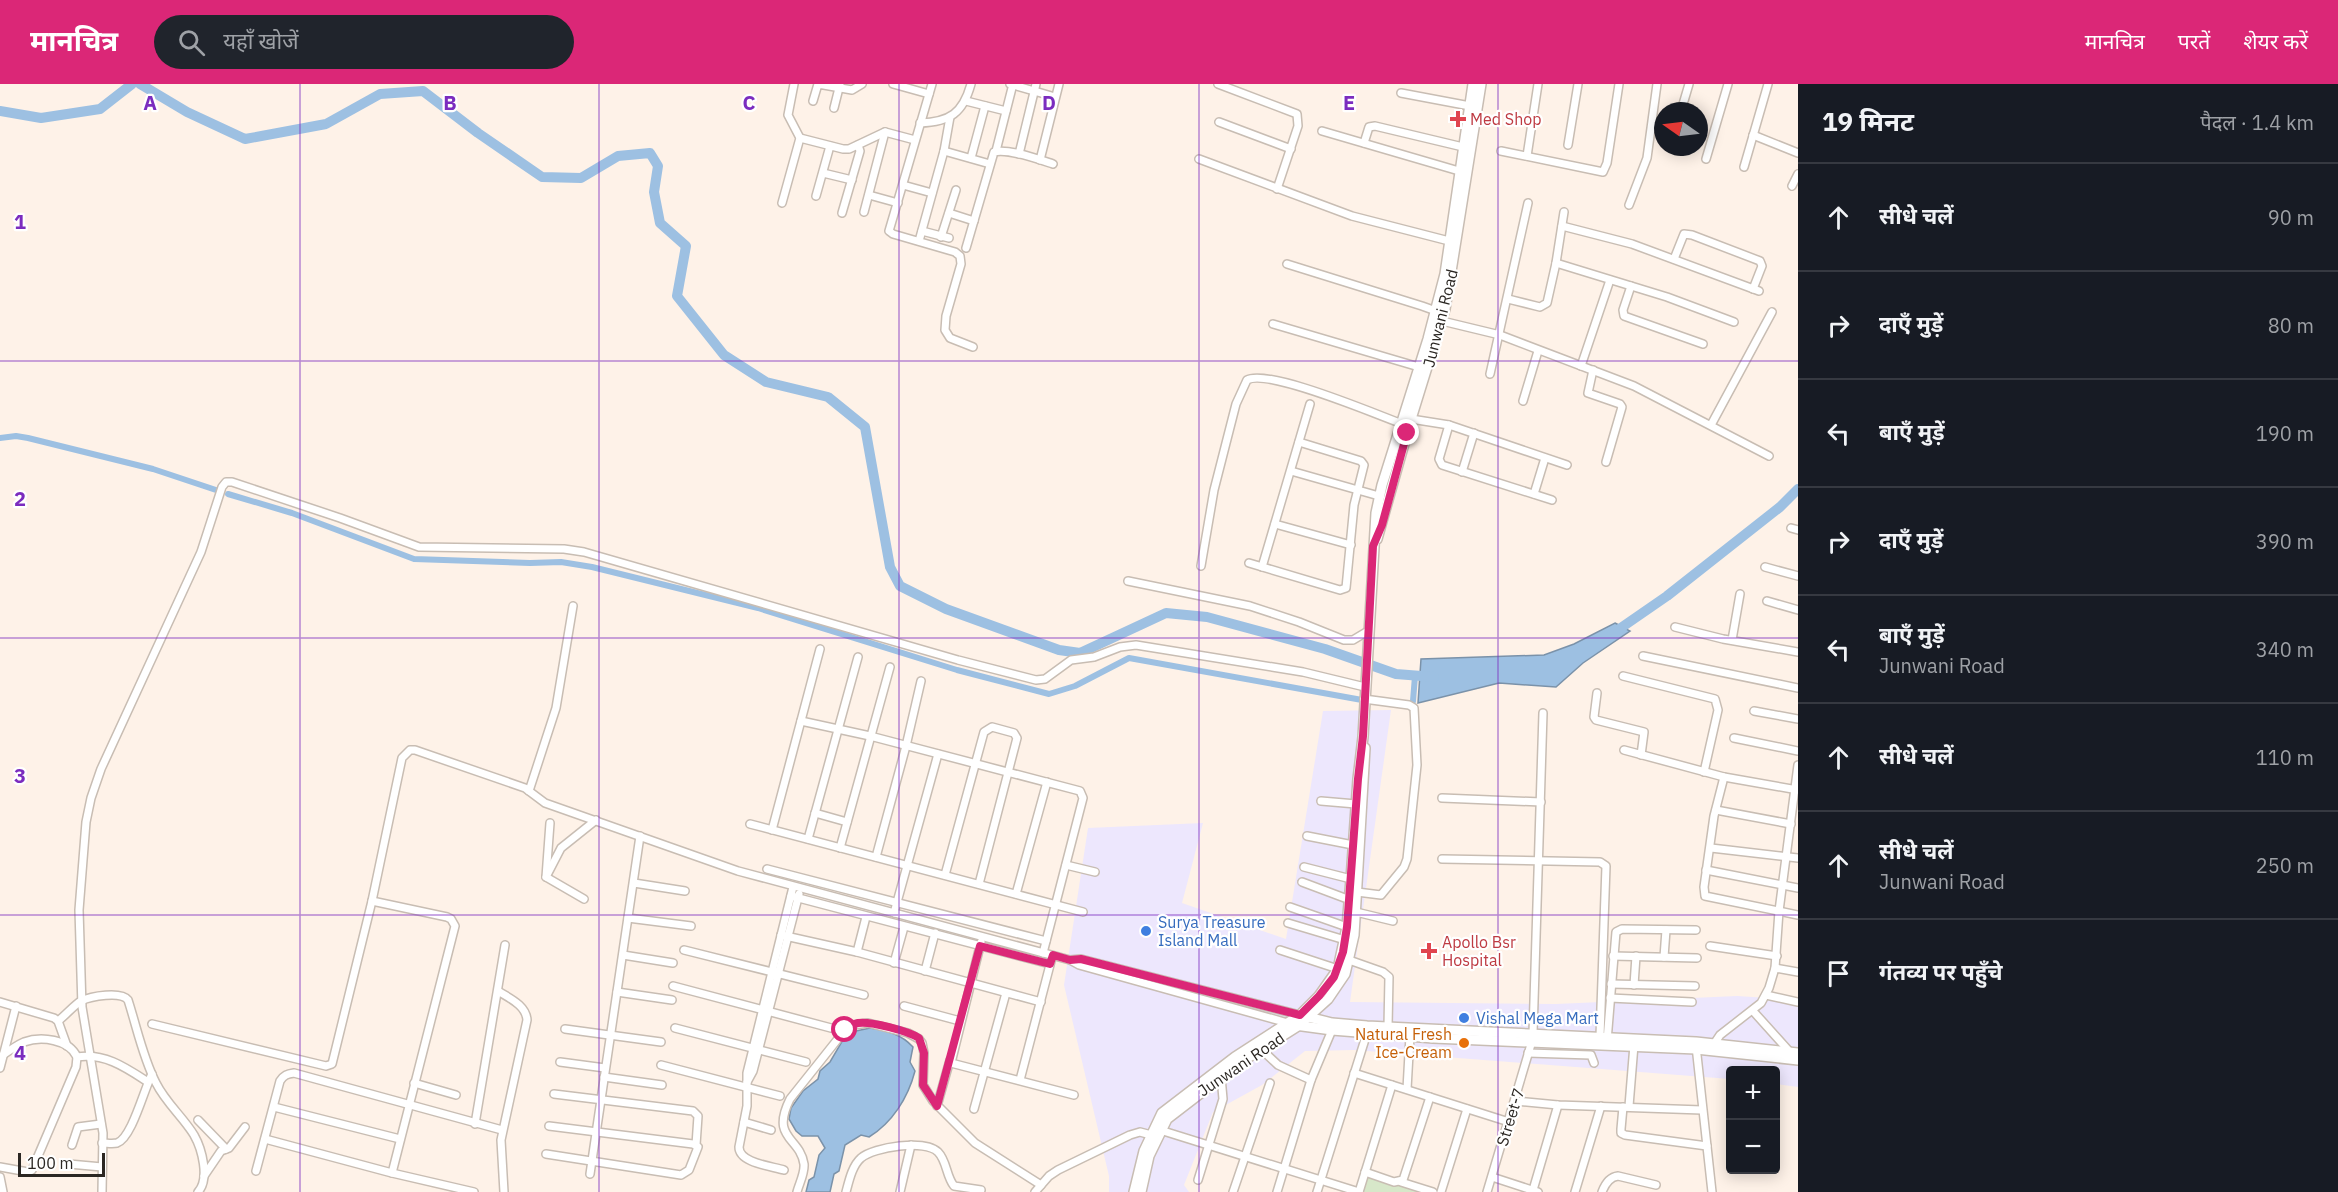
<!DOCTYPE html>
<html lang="hi">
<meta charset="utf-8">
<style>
body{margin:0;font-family:"IBM Plex Sans","Noto Sans Devanagari",sans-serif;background:#20242c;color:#f1f3f6}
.controls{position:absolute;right:18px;bottom:18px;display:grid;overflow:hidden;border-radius:6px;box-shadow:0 3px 15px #0003}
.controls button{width:54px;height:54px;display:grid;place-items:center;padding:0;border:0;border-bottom:2px solid #363941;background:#171b24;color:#f1f3f6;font:30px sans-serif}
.compass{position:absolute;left:1654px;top:18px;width:54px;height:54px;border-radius:50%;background:#171b24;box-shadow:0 3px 15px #0003;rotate:284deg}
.scale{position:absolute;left:18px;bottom:15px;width:87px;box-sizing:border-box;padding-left:6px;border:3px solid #2b2723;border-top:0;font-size:16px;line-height:21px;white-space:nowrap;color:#2b2723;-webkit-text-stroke:4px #fff;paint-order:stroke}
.stop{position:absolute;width:18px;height:18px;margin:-14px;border:4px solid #db2777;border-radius:50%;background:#fff}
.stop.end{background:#db2777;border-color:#fff;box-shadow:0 2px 6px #0008}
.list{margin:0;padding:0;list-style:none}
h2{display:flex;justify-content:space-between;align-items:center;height:78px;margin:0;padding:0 24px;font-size:26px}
h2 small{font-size:20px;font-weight:400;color:#9ea1a6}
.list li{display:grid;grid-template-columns:39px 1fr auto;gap:18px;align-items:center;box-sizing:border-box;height:108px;padding:0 24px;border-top:2px solid #363941}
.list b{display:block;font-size:22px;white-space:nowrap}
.list p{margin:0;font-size:20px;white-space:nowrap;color:#9ea1a6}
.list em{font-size:20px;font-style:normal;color:#9ea1a6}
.icon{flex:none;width:33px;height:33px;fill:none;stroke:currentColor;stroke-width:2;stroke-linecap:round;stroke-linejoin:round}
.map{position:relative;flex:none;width:1798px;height:1108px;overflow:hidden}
header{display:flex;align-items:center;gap:36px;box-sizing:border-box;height:84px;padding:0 30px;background:#db2777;color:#fff}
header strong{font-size:28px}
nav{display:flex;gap:33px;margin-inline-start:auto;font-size:21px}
.search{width:420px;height:54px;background:#20242c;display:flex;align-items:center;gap:15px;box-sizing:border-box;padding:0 21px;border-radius:33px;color:#9ea1a6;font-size:22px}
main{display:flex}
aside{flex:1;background:#171b24}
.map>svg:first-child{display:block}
.commercial{fill:#ede7fd}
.green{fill:#d7e7c9}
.water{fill:#9dc0e2;stroke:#7b92a9;stroke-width:1.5}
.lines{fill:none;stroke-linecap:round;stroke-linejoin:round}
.canal{stroke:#9dc0e2;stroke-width:6}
.river{stroke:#9dc0e2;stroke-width:10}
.street-casing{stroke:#c8bdb3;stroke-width:10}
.secondary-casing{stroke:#c8bdb3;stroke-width:12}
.street{stroke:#fff;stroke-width:7}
.secondary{stroke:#fff;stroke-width:9}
.route{stroke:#db2777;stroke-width:8}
.grid{fill:none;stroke:#7b2cbf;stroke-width:1.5;stroke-opacity:0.55}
.health-dot{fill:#e0444e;stroke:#fff;stroke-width:2}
.shop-dot{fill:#3f7fe0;stroke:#fff;stroke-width:2}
.food-dot{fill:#e8710a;stroke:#fff;stroke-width:2}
.labels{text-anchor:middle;stroke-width:4.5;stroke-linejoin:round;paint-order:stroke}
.health-label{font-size:16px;fill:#be3a42;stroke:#fff;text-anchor:start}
.street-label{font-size:16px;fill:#2b2723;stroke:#fff}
.shop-label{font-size:16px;fill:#366cbe;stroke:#fff;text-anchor:start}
.food-label{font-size:16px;fill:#c56008;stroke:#fff;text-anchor:end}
.grid-label{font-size:20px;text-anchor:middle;font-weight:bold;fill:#7b2cbf;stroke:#fff;stroke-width:4.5;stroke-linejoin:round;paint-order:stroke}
</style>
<header>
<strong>मानचित्र</strong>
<div class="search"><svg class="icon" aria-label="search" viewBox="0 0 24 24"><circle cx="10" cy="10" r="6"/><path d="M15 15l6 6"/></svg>यहाँ खोजें</div>
<nav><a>मानचित्र</a><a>परतें</a><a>शेयर करें</a></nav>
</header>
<main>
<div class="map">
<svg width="1798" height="1108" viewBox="0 0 1798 1108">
<rect width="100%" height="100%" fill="#fef2e8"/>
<polygon class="commercial" points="1391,626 1350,918 1556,920 1737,912 1798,916 1798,1003 1776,1000 1776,986 1730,986 1730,995 1354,966 1305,967 1262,1001 1213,1028 1184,1101 1189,1108 1109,1108 1109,1092 1064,901 1088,744 1203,739 1182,819 1286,855 1323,627"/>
<polygon class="green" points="1365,1088 1433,1108 1359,1108"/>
<g class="water">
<polygon points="1615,539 1630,547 1583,579 1556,603 1499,599 1418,619 1421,575 1544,571 1574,560"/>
<path d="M870 944C888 947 901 950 913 963L910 978 915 987C908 1014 892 1039 869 1053L861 1051 845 1061 839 1087 834 1090 830 1108H806L809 1096 814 1093 819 1071 825 1064 818 1052H802L796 1047 789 1035 791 1024 803 1007 818 995 820 987 830 978 844 954 856 947Z"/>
</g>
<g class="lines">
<g class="canal">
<polyline points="0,354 16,352 28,354 153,385 216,406"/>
<polyline points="228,410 292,429 414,475 530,479 561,478 592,483 758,524 957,586 1049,610 1075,602 1129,574 1362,616"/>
<polyline points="1413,617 1415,592"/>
</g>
<g class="river">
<polyline points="140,0 187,28 245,55 326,40 380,10 423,7 478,49 542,93 581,94 618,72 650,69 658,82 654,108 660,139 686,162 677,212 724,271 766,298 828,313 865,343 890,483 900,502 946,525 1059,566 1080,569 1166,529 1207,533 1325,565 1396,590 1434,593"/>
<polyline points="0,27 41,34 100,25 132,0"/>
<polyline points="1612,550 1667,512 1780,423 1798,405"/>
</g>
<defs>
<g id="street">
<polyline points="893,0 929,10"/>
<polyline points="932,0 889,147 893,150 955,168 960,172 961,180 946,232 945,246 950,254 973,263"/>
<polyline points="1010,0 1055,13"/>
<polyline points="1218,0 1297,30 1298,42 1277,105"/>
<polyline points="1401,9 1470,22"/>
<polyline points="813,17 818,0 852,6 862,0"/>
<polyline points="966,17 1006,27"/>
<polyline points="834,24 840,0"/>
<polyline points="1681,27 1689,0"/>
<polyline points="1219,38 1291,65"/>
<path d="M920 39C950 38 963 29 971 0"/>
<polyline points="1322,47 1459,87"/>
<polyline points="1753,51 1798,69"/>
<polyline points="800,54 843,65 849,65 885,48 915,56"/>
<polyline points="1364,59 1369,43 1375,42 1463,63"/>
<polyline points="1568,61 1578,0"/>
<polyline points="944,67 990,80"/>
<polyline points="996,67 1013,0"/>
<polyline points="1501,67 1603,88 1607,79 1619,0"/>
<polyline points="1019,70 1036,0"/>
<polyline points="1527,72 1538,0"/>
<polyline points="971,74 985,22"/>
<polyline points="1199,75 1352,132 1453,158"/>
<polyline points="1706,75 1728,0"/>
<polyline points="1040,76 1059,0"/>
<polyline points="1744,83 1768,0"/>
<polyline points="823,89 852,96"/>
<polyline points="903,101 932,109"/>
<polyline points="1792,102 1798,90"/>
<polyline points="869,111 898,119"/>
<polyline points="816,112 830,62"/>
<polyline points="782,119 800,54 788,31 794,0"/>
<polyline points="1629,121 1647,74 1657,0"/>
<polyline points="864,128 885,48"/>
<polyline points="842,129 860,67 858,61"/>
<polyline points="949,129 974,137"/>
<polyline points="1562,142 1632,160 1759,207"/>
<polyline points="922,147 949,154"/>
<polyline points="941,153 956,106"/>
<polyline points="919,157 944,67 950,33"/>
<path d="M966 164 994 68C1008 64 1038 75 1053 80"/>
<polyline points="1674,175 1684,150 1692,151 1760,177 1762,182 1753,205"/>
<polyline points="1556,179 1667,213 1734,238"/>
<polyline points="1287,180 1422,222 1436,227 1442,237 1500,251 1634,302 1769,372"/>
<polyline points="1631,202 1623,226 1624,232 1703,260"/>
<polyline points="1508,215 1540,223 1547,219 1556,179 1564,128"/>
<polyline points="1273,240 1419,283"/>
<polyline points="1581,282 1610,196"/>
<polyline points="1593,286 1588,309 1620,320 1622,323 1606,378"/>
<polyline points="1490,290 1528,119"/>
<polyline points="1523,317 1538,267"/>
<polyline points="1411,335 1449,341 1567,381"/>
<polyline points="1449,341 1439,375 1442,381 1552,416"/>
<polyline points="1711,341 1772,228"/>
<polyline points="1291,387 1379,412"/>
<polyline points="1462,388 1474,349"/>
<polyline points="1534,410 1545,374"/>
<polyline points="1275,440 1351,461"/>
<polyline points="1791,444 1798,446"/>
<polyline points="1249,479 1340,506 1346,504 1354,421 1364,381 1361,377 1299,358"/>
<path d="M1201 482 1214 406 1236 320 1247 296C1267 284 1375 330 1400 339L1402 342"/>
<polyline points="1262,483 1310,320"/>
<polyline points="1765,483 1798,492"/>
<polyline points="1128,497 1250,522 1299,538 1344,556 1353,556 1368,547"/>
<polyline points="1767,517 1798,526"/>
<polyline points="1675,543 1723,555 1798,568"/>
<polyline points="1732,556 1740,510"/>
<polyline points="1643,572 1798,604"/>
<polyline points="1623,592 1715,615 1718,626 1704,688"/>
<polyline points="1597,609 1594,633 1596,636 1644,648 1641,671"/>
<polyline points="1754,627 1798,635"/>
<polyline points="801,637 870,652 1080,707 1083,714 1043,869"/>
<polyline points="1734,654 1798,667"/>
<polyline points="1624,666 1724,693 1798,706"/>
<polyline points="1724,693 1714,732 1704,803 1705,812 1798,831"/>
<polyline points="529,707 556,624 573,522"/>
<polyline points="1442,714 1541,718"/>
<polyline points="1321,717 1356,720"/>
<polyline points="1716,726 1791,740"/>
<polyline points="815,729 847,738"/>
<polyline points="550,739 546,793 584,815"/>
<polyline points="750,740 1083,828"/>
<polyline points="772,746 820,565"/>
<polyline points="1307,752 1353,761"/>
<polyline points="808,755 858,573"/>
<polyline points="840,764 890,583"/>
<polyline points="1711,764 1798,774"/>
<polyline points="876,773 906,662 921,597"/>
<polyline points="1442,775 1600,778 1606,782 1600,952"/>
<polyline points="1066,781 1095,788"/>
<polyline points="1304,783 1351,795"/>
<polyline points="767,785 1046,857"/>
<polyline points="1706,786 1798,804"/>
<polyline points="945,791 984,648 992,643 1014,649 1017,654 979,800"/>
<polyline points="546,793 561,764 596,736"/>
<polyline points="1302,798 1350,816"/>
<polyline points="634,799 685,807"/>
<polyline points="1357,808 1381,811 1404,783 1407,775 1417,681 1414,624 1409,621 1364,615"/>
<polyline points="1016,810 1047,698"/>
<polyline points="791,812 1050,880"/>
<polyline points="372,817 447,833 451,835 455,842 392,1089"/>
<polyline points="1290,823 1347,843"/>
<polyline points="1356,828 1393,837"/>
<polyline points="894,829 938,670"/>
<polyline points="628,834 691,842"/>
<polyline points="1288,839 1345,856"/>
<polyline points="781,851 857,868 1041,918"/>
<polyline points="981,858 951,979 1074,1011"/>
<polyline points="1710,862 1777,872"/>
<polyline points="684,866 864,911"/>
<polyline points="1280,866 1338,885"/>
<polyline points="857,868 866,833"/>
<polyline points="623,871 673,879"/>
<polyline points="1613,872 1697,874"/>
<polyline points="1664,873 1666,846"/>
<polyline points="1070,876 1081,875 1300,931"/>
<polyline points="1349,876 1383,888 1389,893 1388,943"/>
<polyline points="894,879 904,843"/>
<polyline points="1775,884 1798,888"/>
<polyline points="925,887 935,849"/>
<polyline points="1611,900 1695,902"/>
<polyline points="1634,901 1636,872"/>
<polyline points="673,902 831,944"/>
<path d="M498 907C509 914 526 921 527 936L501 1056 504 1108"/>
<polyline points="617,908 672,916"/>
<polyline points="1766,911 1798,918"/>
<polyline points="1610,914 1692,918"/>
<polyline points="0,918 54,934 58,937 67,962"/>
<polyline points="904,922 960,937"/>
<polyline points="1753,927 1790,968"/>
<path d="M58 937C66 931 73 922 81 917 91 912 121 907 128 916 137 944 143 974 156 999 166 1019 183 1033 194 1051 202 1065 210 1095 198 1108"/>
<polyline points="152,940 326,982 332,980 372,817 402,674 410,666 415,666 525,704 545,719 738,787 1070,876 1079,881 1288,939"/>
<polyline points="675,944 806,978"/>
<polyline points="565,945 661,958"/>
<polyline points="1533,949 1543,629"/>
<polyline points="1607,957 1616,848 1622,845 1696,846"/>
<polyline points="1696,962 1712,1108"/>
<polyline points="1712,963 1720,951 1761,919 1769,904 1775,884 1779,827 1798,681"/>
<polyline points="1261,965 1278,981 1311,996"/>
<polyline points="1528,969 1591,971 1594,979"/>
<path d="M77 973C105 969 125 983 148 998"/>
<polyline points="560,978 605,984"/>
<polyline points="661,981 780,1012"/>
<polyline points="0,984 16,922"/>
<polyline points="1354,989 1509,1038"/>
<polyline points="604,993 662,1001"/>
<polyline points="1020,996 1051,877"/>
<polyline points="747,998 753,987 799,810"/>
<polyline points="414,999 456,1011"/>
<polyline points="1407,1005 1410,952"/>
<polyline points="554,1010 693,1027 698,1032 696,1061"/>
<polyline points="1515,1017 1558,1021 1702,1026"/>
<polyline points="937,1022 950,976"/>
<polyline points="1629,1022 1634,961"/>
<polyline points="274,1023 400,1055"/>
<polyline points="1623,1023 1621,1045 1621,1049 1625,1051 1707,1062"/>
<polyline points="974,1025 1006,909"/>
<polyline points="198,1036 226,1065"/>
<polyline points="744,1038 771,1046"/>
<polyline points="475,1040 505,861"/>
<polyline points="1160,1046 1359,1108"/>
<polyline points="265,1055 392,1089 474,1108"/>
<path d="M102 1059C107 1059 112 1060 117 1059 132 1054 144 1005 152 990"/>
<polyline points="72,1061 78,1043 101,1040"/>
<polyline points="546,1070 681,1091 689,1086 698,1063 693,1060 549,1042"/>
<polyline points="69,1080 102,1083"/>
<path d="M0 1083 28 1088 32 1086 76 983 77 973C69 955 41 952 24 958 17 961 10 966 3 971"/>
<path d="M784 1086C771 1082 739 1079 739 1063L747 1022V989L793 803"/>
<path d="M256 1087 280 997C284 991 287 990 294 989L502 1046"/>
<polyline points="1365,1088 1394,1098 1403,1096 1430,1013"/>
<polyline points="590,1090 640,752"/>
<polyline points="204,1092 221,1067 229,1064 245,1043"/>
<polyline points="0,1093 3,1108"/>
<polyline points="1492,1093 1538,1108"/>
<polyline points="1198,1096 1223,1015 1221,993"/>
<polyline points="1401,1098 1433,1108"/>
<polyline points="1533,1106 1558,1021"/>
<polyline points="102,1108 103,1049 82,923 79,826 86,738 91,714 101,685 201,468 222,403 226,398 232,398 340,434 419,463 564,465 584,468 958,576 1036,596 1045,595 1071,576 1094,573 1120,563 1136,561 1303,588 1365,603"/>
<path d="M797 1108C799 1100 805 1089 804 1080 800 1053 770 1055 790 1015L845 946 853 941 868 939 908 949 919 955 922 959 924 969 923 1001 933 1017 975 1059 1041 1101"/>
<path d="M846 1108C849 1097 852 1082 861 1074 874 1063 925 1055 938 1068 947 1077 946 1092 954 1102L981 1106"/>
<polyline points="900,1108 911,1061"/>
<polyline points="1035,1108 1049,1092 1058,1086 1130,1051 1140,1048 1155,1052"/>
<polyline points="1233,1108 1270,999"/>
<polyline points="1277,1108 1311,996 1332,946"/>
<polyline points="1317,1108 1367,949"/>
<polyline points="1359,1108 1392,1001"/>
<polyline points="1441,1108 1467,1025"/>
<polyline points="1487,1108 1532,957"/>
<polyline points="1575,1108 1601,1022"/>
<path d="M1602 1108C1605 1100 1609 1093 1618 1092L1656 1101"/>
</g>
<g id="secondary">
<polyline points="1377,455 1411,335 1445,225 1481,0"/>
<polyline points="1304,932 1332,939 1367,942 1696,958 1798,969"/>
<polyline points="1295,941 1332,946 1433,954 1696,965 1798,976"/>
<polyline points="1134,1108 1144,1067 1162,1029 1235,973 1300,931 1319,912 1338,885 1347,843 1351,795 1358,695 1363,653 1376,429 1382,401 1428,255 1445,190 1473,0"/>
<polyline points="1141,1108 1149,1072 1167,1035 1241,978 1298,942 1328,915 1345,890 1354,851 1365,664"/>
</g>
</defs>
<use href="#street" class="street-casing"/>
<use href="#secondary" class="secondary-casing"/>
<use href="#street" class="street"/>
<use href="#secondary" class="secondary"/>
</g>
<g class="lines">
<path class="route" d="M845 946C849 943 853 940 858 939 871 937 908 947 919 954L924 969 923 1001 937 1022 980 862 1050 880 1053 871 1070 876 1081 875 1300 931 1319 912 1334 893 1343 868 1347 843 1358 695 1363 652 1373 462 1382 441 1407 349"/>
</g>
<path class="grid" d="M300 0V1108M599 0V1108M899 0V1108M1199 0V1108M1498 0V1108M0 277H1798M0 554H1798M0 831H1798"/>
<g class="health-dot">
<path d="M1455 26h6v6h6v6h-6v6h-6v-6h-6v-6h6z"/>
<path d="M1426 858h6v6h6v6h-6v6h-6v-6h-6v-6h6z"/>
</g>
<g class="shop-dot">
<circle cx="1146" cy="847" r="6"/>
<circle cx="1464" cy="934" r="6"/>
</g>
<circle class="food-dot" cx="1464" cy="959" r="6"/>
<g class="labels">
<g class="health-label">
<text x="1470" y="41">Med Shop</text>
<text x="1442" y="864">Apollo Bsr<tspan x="1442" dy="18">Hospital</tspan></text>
</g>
<g class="street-label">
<text transform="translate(1440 234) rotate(-76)" y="6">Junwani Road</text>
<text transform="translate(1241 980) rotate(-34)" y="6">Junwani Road</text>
<text transform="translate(1510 1033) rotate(-73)" y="6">Street-7</text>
</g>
<g class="shop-label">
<text x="1158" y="844">Surya Treasure<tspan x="1158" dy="18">Island Mall</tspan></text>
<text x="1476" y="940">Vishal Mega Mart</text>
</g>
<g class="food-label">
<text x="1452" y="956">Natural Fresh<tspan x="1452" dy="18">Ice-Cream</tspan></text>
</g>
</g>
<g class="grid-label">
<text x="150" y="26">A</text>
<text x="450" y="26">B</text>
<text x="749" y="26">C</text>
<text x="1049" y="26">D</text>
<text x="1349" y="26">E</text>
<text x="20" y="145">1</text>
<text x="20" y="422">2</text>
<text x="20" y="699">3</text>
<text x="20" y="976">4</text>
</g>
</svg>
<div class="controls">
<button>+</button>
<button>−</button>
</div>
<svg class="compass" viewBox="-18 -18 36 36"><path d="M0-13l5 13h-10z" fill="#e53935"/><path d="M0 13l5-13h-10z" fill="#9ea1a6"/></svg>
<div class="scale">100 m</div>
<div class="stop" style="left:845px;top:946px"></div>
<div class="stop end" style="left:1407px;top:349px"></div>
</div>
<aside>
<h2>19 मिनट<small>पैदल · 1.4 km</small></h2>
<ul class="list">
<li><svg class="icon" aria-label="ahead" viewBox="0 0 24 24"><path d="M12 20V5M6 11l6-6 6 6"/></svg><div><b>सीधे चलें</b></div><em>90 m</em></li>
<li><svg class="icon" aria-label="right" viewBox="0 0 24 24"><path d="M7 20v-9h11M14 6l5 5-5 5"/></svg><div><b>दाएँ मुड़ें</b></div><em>80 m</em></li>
<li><svg class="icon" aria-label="left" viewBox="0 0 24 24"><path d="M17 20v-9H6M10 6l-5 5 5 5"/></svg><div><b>बाएँ मुड़ें</b></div><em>190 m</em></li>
<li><svg class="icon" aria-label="right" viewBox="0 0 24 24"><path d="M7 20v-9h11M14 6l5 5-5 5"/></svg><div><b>दाएँ मुड़ें</b></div><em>390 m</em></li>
<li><svg class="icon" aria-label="left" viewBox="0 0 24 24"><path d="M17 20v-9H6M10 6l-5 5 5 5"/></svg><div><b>बाएँ मुड़ें</b><p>Junwani Road</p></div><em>340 m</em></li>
<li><svg class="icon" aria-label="ahead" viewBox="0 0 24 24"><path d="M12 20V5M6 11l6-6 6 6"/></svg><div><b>सीधे चलें</b></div><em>110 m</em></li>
<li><svg class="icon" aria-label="ahead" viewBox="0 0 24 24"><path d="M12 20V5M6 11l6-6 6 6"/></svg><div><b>सीधे चलें</b><p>Junwani Road</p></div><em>250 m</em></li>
<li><svg class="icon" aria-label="arrive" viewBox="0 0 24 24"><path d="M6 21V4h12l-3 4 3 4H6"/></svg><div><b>गंतव्य पर पहुँचे</b></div></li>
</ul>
</aside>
</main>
